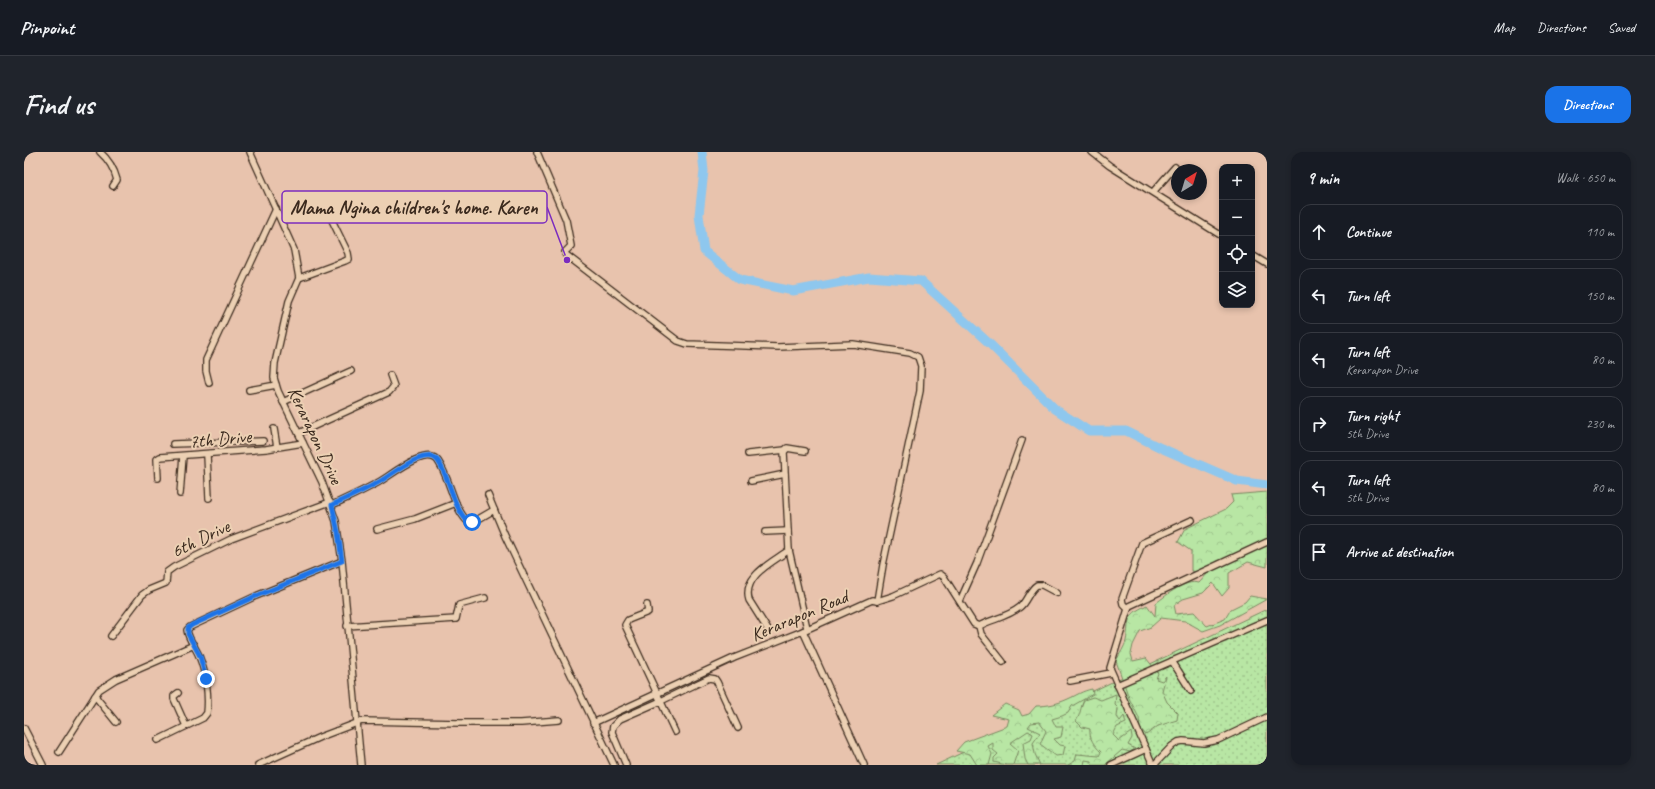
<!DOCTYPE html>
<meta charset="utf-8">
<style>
body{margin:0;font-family:Caveat,sans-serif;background:#20242c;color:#f1f3f6}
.controls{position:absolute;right:12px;top:12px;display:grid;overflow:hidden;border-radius:8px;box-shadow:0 2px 6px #0003}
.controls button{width:36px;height:36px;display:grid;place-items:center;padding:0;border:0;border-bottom:1px solid #363941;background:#171b24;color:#f1f3f6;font:20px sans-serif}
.compass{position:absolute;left:1147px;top:12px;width:36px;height:36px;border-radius:50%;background:#171b24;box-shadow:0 2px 6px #0003;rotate:38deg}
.stop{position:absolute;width:12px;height:12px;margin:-9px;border:3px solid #1a73e8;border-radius:50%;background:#fff}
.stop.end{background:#1a73e8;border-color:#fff;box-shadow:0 1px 4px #0008}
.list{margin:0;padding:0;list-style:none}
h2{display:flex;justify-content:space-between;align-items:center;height:52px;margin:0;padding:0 16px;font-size:17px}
h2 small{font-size:13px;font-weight:400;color:#9ea1a6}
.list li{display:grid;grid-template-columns:26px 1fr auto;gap:12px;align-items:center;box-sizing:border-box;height:56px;margin:0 8px 8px;padding:0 8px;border:1px solid #363941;border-radius:12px}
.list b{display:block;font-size:15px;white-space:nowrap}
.list p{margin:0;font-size:13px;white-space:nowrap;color:#9ea1a6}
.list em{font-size:13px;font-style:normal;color:#9ea1a6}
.icon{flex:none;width:22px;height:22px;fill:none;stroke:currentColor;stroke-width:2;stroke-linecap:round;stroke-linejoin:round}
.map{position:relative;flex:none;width:1243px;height:613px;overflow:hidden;border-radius:12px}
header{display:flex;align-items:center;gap:24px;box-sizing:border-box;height:56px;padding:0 20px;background:#171b24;border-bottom:1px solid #363941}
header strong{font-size:19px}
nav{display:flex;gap:22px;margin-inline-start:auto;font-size:14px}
.intro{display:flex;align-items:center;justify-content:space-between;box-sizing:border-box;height:96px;padding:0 24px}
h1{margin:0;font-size:28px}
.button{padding:10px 18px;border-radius:12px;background:#1a73e8;color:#fff;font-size:14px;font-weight:700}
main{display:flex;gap:24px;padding:0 24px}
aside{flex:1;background:#171b24;border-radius:12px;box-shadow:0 2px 6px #0003}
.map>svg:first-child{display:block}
.green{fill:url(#green-dots);stroke:#7a8861}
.forest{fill:url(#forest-crowns);stroke:#7a8861}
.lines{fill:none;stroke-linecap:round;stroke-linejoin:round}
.river{stroke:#8ec7ee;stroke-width:9}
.minor-casing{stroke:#3b2a1e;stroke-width:8}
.minor{stroke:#ecd0b3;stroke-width:5.5}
.route{stroke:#1a73e8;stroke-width:5}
.labels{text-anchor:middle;stroke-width:4;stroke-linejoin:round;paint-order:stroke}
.street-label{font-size:19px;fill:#3b2a1e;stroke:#ecd0b3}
.leader{fill:none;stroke:#7b2cbf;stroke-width:1.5}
.callout-dot{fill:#7b2cbf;stroke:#ecd0b3;stroke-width:1.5}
.callout{fill:#ecd0b3;stroke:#7b2cbf;stroke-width:1.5}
.callout-label{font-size:20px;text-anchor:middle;font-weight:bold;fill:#3b2a1e}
</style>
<header>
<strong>Pinpoint</strong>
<nav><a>Map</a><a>Directions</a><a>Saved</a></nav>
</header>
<div class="intro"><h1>Find us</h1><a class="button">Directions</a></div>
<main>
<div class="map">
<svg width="1243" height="613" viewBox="0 0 1243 613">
<defs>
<pattern id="green-dots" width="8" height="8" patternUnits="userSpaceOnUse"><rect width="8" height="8" fill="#b8e6a4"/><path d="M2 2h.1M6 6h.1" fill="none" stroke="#9fc58d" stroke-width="1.8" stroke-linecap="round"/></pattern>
<pattern id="forest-crowns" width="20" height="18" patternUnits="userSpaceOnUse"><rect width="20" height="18" fill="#b8e6a4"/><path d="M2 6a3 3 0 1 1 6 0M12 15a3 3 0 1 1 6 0" fill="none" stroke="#9fc58d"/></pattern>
</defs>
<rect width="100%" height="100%" fill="#e8c3ad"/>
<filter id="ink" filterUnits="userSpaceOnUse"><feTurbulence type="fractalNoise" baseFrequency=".025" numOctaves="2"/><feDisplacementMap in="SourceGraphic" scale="8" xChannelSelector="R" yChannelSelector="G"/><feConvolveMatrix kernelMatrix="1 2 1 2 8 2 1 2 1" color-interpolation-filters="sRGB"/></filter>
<g filter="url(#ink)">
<polygon class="green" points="1243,457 1243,613 912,613"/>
<g class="forest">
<path d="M1243 340V415L1224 410 1205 421V436L1198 444 1189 431 1179 441 1159 447 1150 453 1152 462 1170 460 1183 474 1201 467 1207 457 1221 450 1226 444 1243 447 1196 473 1179 479 1161 469 1137 466 1127 475 1116 479 1109 493 1107 502 1109 509 1122 506 1134 521 1132 527 1138 529 1142 524 1138 539 1143 550 1154 561 1153 568 1134 574 1122 583 1116 576 1115 566 1105 546 1092 509C1095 503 1101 494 1102 489 1106 468 1100 464 1123 453L1131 464 1132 451C1143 443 1161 427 1175 431L1184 421 1167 419V399L1154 390 1161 377 1202 357 1209 350 1207 343Z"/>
<path d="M1068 537 1069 542 1048 554 1044 561 1038 564 1028 567 1032 575H1039L1037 585 1030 587 1036 593 1041 594 1039 603 1032 604 1016 592 1022 579 1015 570 1007 571 1004 575 1016 581 1009 591 1011 602 1016 613H1004L1001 607 999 591 1007 587 1009 582 1004 579 986 591 994 598 989 613H982L970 610V606L974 602 969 598V591L964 594 968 602 965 613H953L946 602 932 599 940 590 983 574 985 567 967 563 981 552 995 558 998 564 1005 562 1012 554C1023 554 1033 552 1044 547 1053 543 1058 539 1068 537Z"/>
<path d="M1092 542 1091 553 1094 556 1093 565 1096 569 1100 564 1102 571 1093 575 1089 583 1095 589 1107 580 1108 586 1104 593 1111 597 1106 600 1098 598 1081 613H1068L1067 609 1061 608 1060 613H1044L1051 609 1053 602 1075 604 1077 600C1070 593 1065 587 1066 577L1058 575 1052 569C1057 562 1056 556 1060 548L1069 545 1077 548Z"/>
</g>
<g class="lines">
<polyline class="river" points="678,0 680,19 675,63 680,99 716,128 769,139 845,125 897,129 967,193 1031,257 1065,279 1102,279 1137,296 1213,329 1243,333"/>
<defs>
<g id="minor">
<path d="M76 0C85 8 90 16 93 28L89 34"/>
<polyline points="226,0 270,98 275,126 265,149 251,211 250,226 254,239 298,330 312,369 318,409 337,613"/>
<polyline points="513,0 542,68 547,94 541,100 541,102 654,189 663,192 754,195 829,192 886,201 894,205 897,214 896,239 859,413 853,449 848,448 779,479 710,506 569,571"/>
<polyline points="1068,0 1086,14 1198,84"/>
<polyline points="1129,40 1151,15"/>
<polyline points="1228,103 1243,112"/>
<polyline points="275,126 321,109 325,107 324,101 303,58"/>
<polyline points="185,231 182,219 182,208 252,57"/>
<polyline points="225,238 252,233"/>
<polyline points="259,250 327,219"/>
<polyline points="250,277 253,295"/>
<polyline points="275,281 365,240 370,234 366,223"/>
<polyline points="149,292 239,289"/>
<polyline points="781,299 763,296 760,300 765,398 783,476"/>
<polyline points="724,302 761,298"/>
<polyline points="183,303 185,346"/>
<polyline points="134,326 133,307 136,305 242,297 279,291"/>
<polyline points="727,329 761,322"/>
<polyline points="156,342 159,304"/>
<polyline points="464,343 481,384 590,613"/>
<path d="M308 353C323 346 339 339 355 330 366 324 403 293 414 309 427 328 428 354 444 370L451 369 470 358"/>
<polyline points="353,377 391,367 432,351"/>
<polyline points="741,380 764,379"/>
<path d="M853 449 869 444 916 422 920 425 950 472 955 474C968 467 984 465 996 455 1003 449 1005 438 1013 433H1018L1033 441"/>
<polyline points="936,449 953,411 998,288"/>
<polyline points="623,453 624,460 604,468 601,473 651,580"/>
<polyline points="1104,457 1099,452 1098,447 1118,391 1168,368"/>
<polyline points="323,474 432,467 435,453 461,446"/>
<polyline points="955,474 957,482 979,510"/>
<path d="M744 478 725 448C718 424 749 410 765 398"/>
<polyline points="779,479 840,613"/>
<polyline points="87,484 118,443 125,438 142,431 143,420 150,415 207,387 306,350"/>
<polyline points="1148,509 1167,539"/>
<polyline points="1046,529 1087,521"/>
<polyline points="1093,533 1243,468"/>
<polyline points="154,541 150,544 150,547 162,574"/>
<polyline points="71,544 92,570"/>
<polyline points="0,576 19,613"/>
<path d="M134 588 179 566 183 561C185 543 182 521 175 504 172 496 164 487 163 478L166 475 232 444 318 409"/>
<polyline points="35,600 75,538 92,527 170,493"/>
<polyline points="234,613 296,585 338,569 436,571 497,571 535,568"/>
<polyline points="602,613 588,580 589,574 596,567 637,549 685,526 691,527 693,530 714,576"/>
<polyline points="1087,613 1122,597"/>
<polyline points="1129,613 1086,516 1104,457 1105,454 1243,390"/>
<polyline points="1130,613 1148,594 1154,590 1159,589 1180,591 1194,588 1243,565"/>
</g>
</defs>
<use href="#minor" class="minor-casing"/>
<use href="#minor" class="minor"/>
</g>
</g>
<g class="lines" filter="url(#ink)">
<path class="route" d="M182 527 176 504 164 482V476L168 473 232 444 318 409 314 380 308 353C323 346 339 339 355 330 366 324 403 293 414 309 427 328 428 354 444 370H448"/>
</g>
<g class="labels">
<g class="street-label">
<text transform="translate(292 283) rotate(65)" y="7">Kerarapon Drive</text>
<text transform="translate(196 286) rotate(-5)" y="7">7th Drive</text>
<text transform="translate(176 386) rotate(-26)" y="7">6th Drive</text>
<text transform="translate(775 463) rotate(-23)" y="7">Kerarapon Road</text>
</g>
</g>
<path class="leader" d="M543 108L523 55"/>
<circle class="callout-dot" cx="543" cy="108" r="4"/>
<rect class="callout" x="258" y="39" width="265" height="32" rx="4"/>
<g class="callout-label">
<text x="390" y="62">Mama Ngina children's home. Karen</text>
</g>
</svg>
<div class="controls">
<button>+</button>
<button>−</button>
<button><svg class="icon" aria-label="locate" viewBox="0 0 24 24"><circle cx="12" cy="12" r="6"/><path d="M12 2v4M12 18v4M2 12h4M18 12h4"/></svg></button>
<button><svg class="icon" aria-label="layers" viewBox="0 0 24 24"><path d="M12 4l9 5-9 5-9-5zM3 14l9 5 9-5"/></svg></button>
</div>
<svg class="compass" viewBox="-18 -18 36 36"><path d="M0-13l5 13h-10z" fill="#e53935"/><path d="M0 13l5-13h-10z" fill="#9ea1a6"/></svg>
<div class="stop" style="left:448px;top:370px"></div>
<div class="stop end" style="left:182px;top:527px"></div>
</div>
<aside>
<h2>9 min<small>Walk · 650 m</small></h2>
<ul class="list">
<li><svg class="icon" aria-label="ahead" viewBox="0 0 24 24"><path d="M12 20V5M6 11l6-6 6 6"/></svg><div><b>Continue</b></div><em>110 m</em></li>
<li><svg class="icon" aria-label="left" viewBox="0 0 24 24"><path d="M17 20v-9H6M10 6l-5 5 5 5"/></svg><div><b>Turn left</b></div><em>150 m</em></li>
<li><svg class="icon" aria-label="left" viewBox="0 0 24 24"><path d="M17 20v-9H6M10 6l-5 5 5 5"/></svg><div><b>Turn left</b><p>Kerarapon Drive</p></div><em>80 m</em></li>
<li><svg class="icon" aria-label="right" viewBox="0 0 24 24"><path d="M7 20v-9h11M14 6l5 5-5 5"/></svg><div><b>Turn right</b><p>5th Drive</p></div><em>230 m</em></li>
<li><svg class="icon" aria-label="left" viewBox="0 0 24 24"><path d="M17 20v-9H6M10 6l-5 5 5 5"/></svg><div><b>Turn left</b><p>5th Drive</p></div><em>80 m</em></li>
<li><svg class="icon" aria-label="arrive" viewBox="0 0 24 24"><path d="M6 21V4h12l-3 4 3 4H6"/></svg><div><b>Arrive at destination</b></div></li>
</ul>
</aside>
</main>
